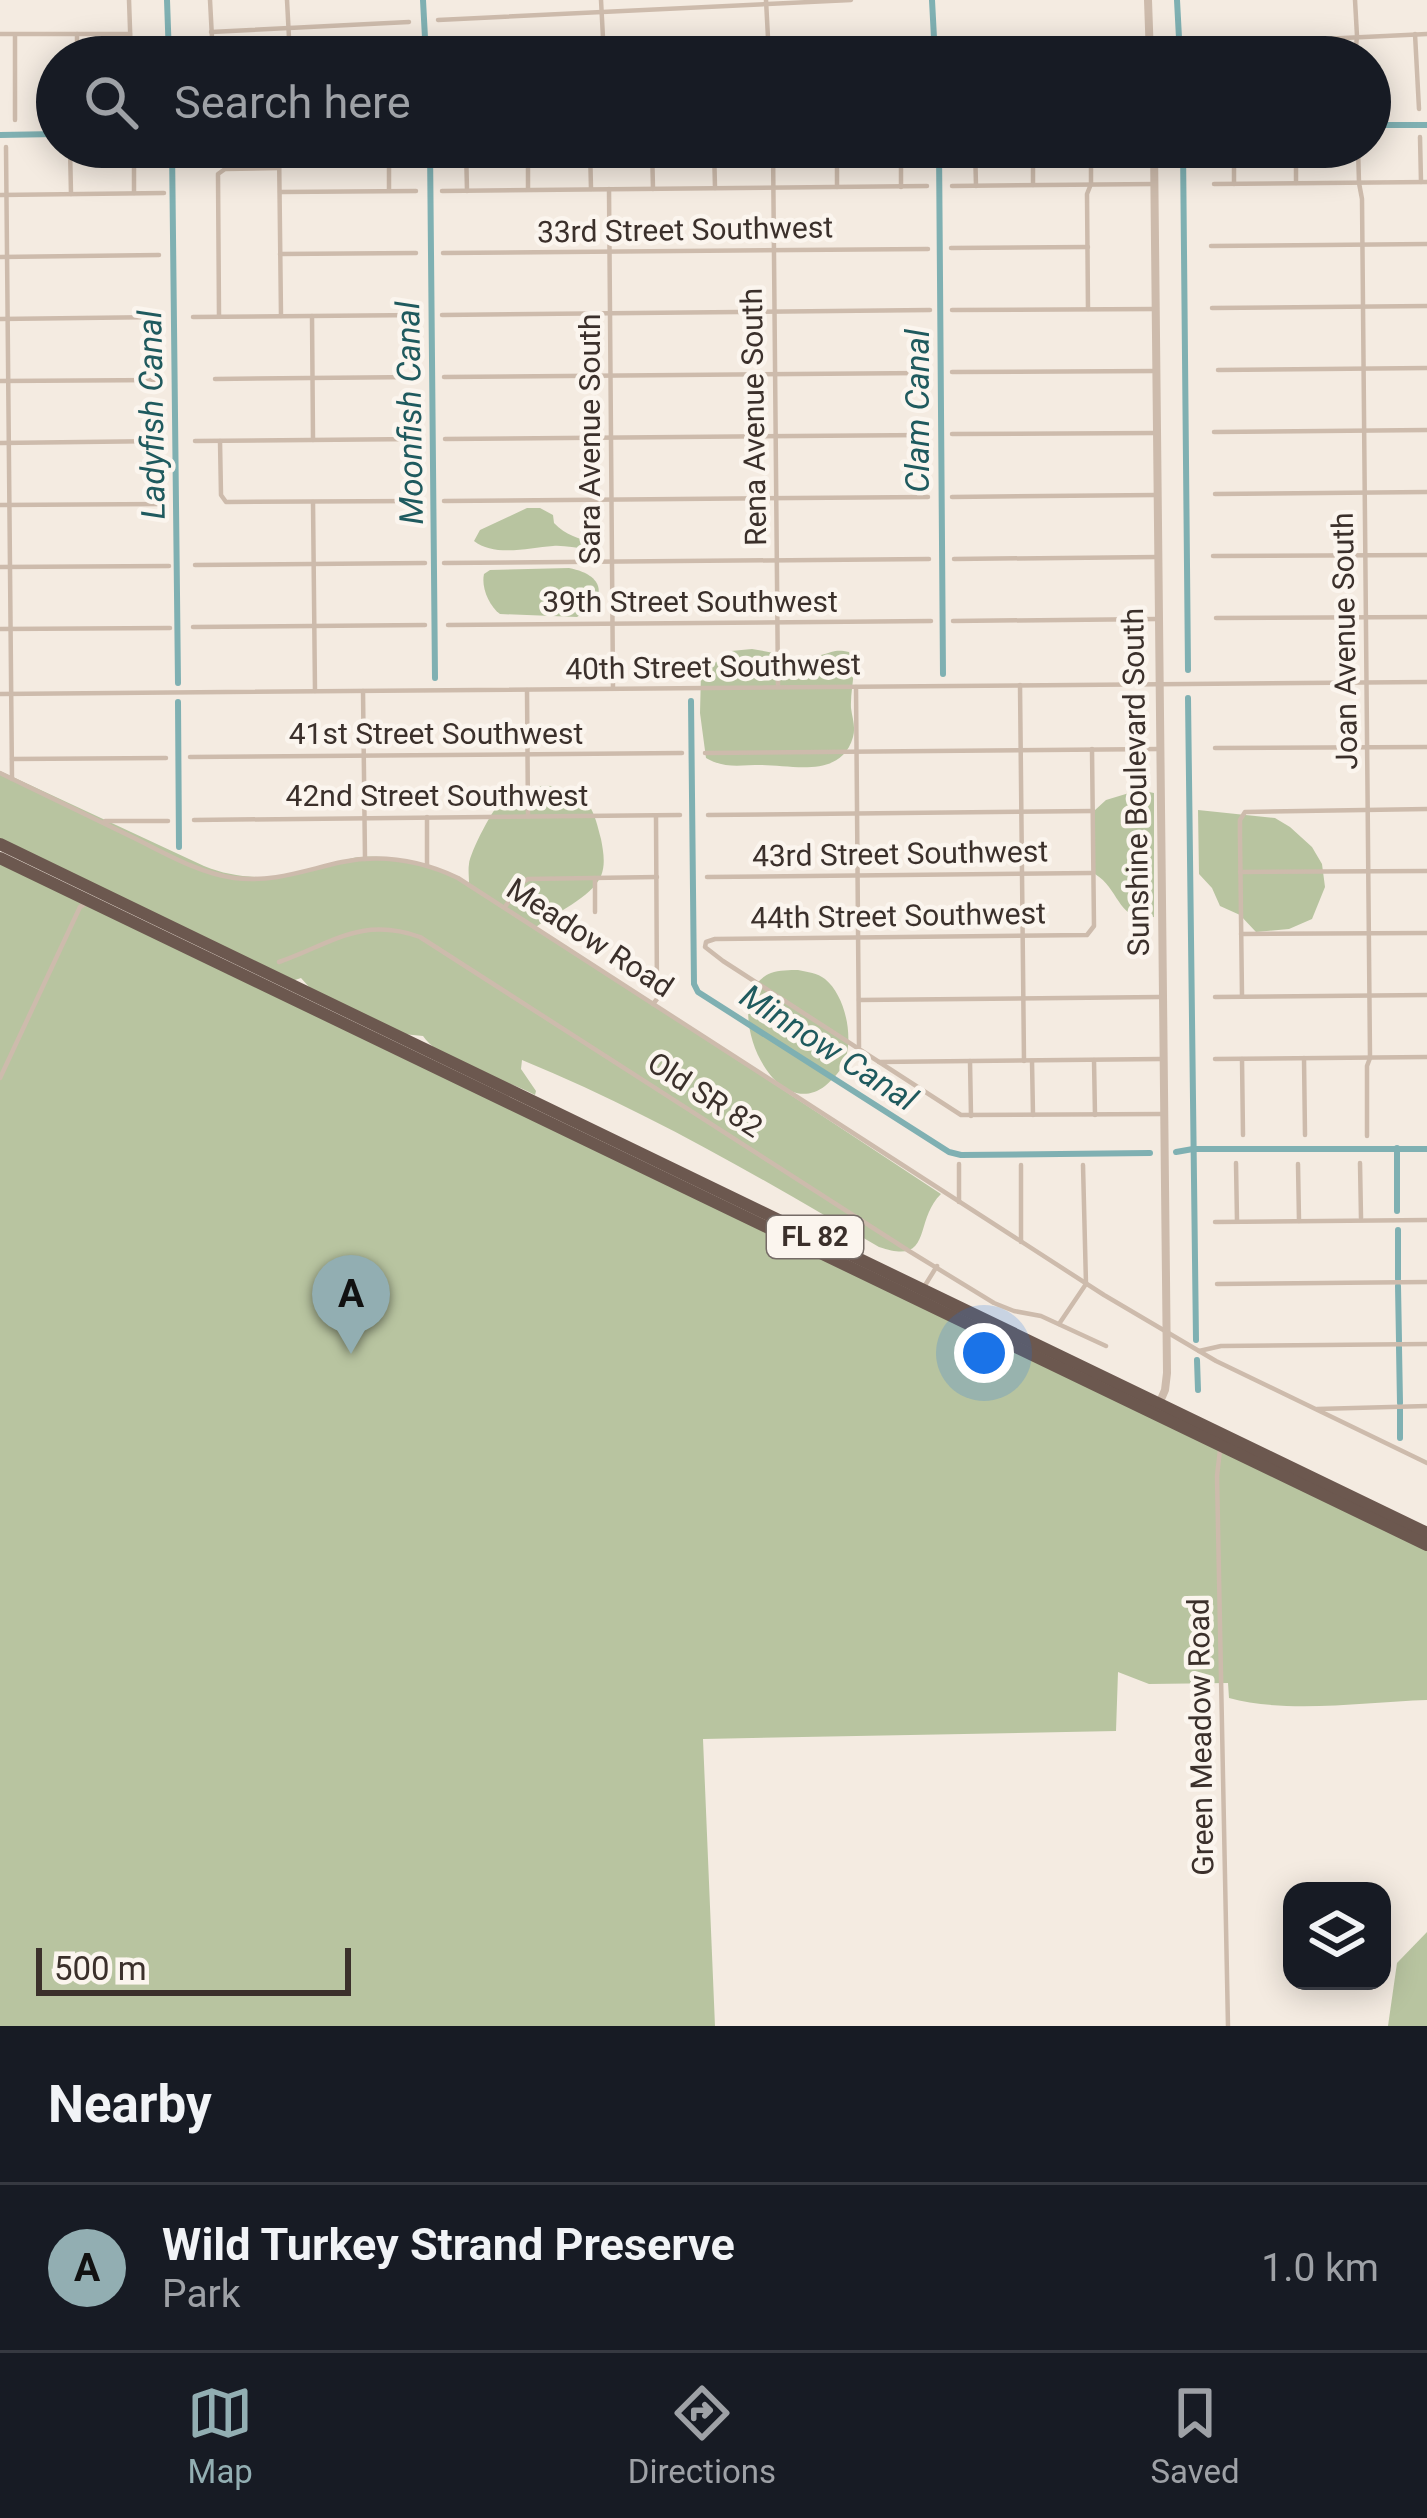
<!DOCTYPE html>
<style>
body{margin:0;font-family:Roboto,sans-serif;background:#242831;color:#f1f3f6}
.controls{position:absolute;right:36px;bottom:36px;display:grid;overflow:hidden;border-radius:24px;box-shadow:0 6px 30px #0003}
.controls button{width:108px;height:108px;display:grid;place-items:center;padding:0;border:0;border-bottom:3px solid #363941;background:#171b24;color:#f1f3f6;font:60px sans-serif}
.scale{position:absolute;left:36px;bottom:30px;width:315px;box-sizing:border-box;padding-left:12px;border:6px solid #3b302b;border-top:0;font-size:33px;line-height:42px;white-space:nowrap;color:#3b302b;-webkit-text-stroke:9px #fbf5ee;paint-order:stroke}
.you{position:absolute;left:984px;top:1353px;width:42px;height:42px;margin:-30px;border:9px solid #fff;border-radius:50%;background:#1a73e8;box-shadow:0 0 0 18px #1a73e833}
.badge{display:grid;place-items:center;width:78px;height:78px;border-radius:50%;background:#92aeb2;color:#111;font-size:39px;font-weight:700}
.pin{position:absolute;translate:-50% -99px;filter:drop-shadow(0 3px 6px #0008)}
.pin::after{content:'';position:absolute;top:63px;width:42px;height:36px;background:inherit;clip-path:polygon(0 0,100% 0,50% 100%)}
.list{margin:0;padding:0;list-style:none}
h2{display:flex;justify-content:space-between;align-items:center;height:156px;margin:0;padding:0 48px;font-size:51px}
h2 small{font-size:39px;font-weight:400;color:#9ea1a6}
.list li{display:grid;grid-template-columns:78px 1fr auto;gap:36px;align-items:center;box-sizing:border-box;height:168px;padding:0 48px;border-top:3px solid #363941}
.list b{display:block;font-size:45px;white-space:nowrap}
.list p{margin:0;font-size:39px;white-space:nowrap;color:#9ea1a6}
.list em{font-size:39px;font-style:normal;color:#9ea1a6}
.icon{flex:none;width:66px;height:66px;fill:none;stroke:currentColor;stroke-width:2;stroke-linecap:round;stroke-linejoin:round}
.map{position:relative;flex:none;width:1427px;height:2026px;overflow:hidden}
.search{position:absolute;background:#171b24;box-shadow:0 6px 30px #0003;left:36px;right:36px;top:36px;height:132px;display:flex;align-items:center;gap:30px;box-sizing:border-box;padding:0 42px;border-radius:66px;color:#9ea1a6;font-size:45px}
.sheet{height:324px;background:#171b24}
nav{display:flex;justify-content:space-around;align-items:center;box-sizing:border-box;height:168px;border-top:3px solid #363941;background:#171b24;font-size:33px;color:#9ea1a6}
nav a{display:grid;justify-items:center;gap:6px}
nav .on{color:#92aeb2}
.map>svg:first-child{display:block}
.green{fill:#b8c4a0}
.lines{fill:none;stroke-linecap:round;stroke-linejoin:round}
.canal{stroke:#7fb0b2;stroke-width:6}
.minor{stroke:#cdbbac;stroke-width:4.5}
.tertiary{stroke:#cdbbac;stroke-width:8}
.trunk{stroke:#6c584f;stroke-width:12}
.labels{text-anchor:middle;stroke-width:9;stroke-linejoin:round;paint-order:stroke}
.shield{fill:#fbf5ee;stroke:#756b66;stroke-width:3}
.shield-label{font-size:27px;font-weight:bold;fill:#3b302b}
.street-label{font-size:30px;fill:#3b302b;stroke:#fbf5ee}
.water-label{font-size:33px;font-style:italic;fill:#1f5a5e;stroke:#fbf5ee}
</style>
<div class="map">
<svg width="1427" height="2026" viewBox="0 0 1427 2026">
<rect width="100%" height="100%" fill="#f4ebe1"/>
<g class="green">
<path d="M527 508H540L553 515 554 523C566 536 578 537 593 544V548C580 550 567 545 553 546 528 548 494 557 474 541L480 530Z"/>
<path d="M569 568C605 575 609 598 577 617L500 614C489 606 481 587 484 574L490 570Z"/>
<path d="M752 649C773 652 798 660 821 655 833 652 836 649 849 652 858 672 850 687 851 708 852 717 856 727 853 737 841 779 793 765 761 765 740 765 725 769 706 758L700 713 701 673 731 651Z"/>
<path d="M0 771 204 866C243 882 284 879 324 867 336 864 348 858 360 857 401 854 433 866 469 883 469 876 468 870 469 864 470 852 494 806 503 799 528 781 568 780 588 804 595 813 598 828 601 839 603 850 606 864 601 876 591 898 555 913 536 927L941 1194C913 1221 934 1266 879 1247 763 1179 647 1111 522 1060L521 1069 536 1091 535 1095C505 1079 441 1063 423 1036L403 1034 310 988 301 978 292 981 0 841Z"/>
<path d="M1139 790 1154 793V917C1117 923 1121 890 1095 874L1094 811 1106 800Z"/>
<polygon points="1198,810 1275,818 1290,827 1312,847 1322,864 1325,887 1312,919 1289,929 1256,932 1240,915 1220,906 1212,888 1199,874"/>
<path d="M0 860 1427 1548V1700C1367 1702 1286 1714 1229 1698L1228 1683 1149 1684 1118 1672 1116 1731 703 1739 715 2026H0Z"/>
<path d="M798 970C808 972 817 973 825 979 846 996 855 1041 843 1065 839 1073 832 1080 825 1086 771 1127 716 995 771 973 779 970 790 970 798 970Z"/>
<polygon points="1427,1932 1427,2026 1388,2026 1397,1963"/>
</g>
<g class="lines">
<g class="canal">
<polyline points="167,0 169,57"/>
<polyline points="423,0 426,57"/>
<polyline points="932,0 935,57"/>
<polyline points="1177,0 1180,57"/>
<polyline points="1370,125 1427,125"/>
<polyline points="0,135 57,134"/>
<polyline points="172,147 178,683"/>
<polyline points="430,147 435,678"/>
<polyline points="939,147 943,674"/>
<polyline points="1183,147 1188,670"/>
<polyline points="1188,698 1196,1340"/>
<polyline points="691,701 694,984 698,992 949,1152 961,1155 1150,1153"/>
<polyline points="178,702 179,847"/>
<polyline points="1397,1148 1397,1211"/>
<polyline points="1176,1152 1193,1149 1427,1149"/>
<polyline points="1398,1230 1398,1279"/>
<polyline points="1398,1286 1399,1341"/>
<polyline points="1399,1347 1400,1403"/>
<polyline points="1197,1360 1198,1390"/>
<polyline points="1400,1409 1400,1438"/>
</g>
<g class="minor">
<polyline points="129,0 131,57"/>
<polyline points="210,0 213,57"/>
<polyline points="287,0 290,57"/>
<polyline points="601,0 604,57"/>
<polyline points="766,0 769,57"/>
<polyline points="438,20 851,0"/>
<polyline points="211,32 409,22"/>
<polyline points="0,34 130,34"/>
<polyline points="77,34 77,57"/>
<polyline points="1415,34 1419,109"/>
<polyline points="15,35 15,120"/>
<polyline points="1292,40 1292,57"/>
<polyline points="1200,45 1427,34"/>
<polyline points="950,57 1148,47"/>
<polyline points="1355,57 1357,36 1355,0"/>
<polyline points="1420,137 1421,182"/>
<polyline points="6,147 12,779"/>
<polyline points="70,147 71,194"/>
<polyline points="134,147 134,193"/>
<polyline points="279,147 281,316"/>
<polyline points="389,147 389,189"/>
<polyline points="466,147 467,191"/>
<polyline points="528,147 528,189"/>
<polyline points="590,147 591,189"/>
<polyline points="652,147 653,189"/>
<polyline points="714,147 715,188"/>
<polyline points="773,147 778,687"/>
<polyline points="837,147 837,187"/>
<polyline points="901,147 901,187"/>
<polyline points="975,147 976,186"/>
<polyline points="1033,147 1033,185"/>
<polyline points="1234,147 1234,184"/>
<polyline points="1296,147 1296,183"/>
<polyline points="1358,147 1359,183 1362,199 1370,1058 1367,1066 1367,1136"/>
<polyline points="1214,184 1427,182"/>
<polyline points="952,186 1155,184"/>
<polyline points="609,189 613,688"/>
<polyline points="442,191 927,186"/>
<polyline points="280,192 416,191"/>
<polyline points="0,195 164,193"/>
<polyline points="1211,246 1427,244"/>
<polyline points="951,248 1088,247"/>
<polyline points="443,253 928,249"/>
<polyline points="280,254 416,253"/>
<polyline points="0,257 159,255"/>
<polyline points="1212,308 1427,306"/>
<polyline points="1088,309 1087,194 1091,184 1091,147"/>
<polyline points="952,310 1156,309"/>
<polyline points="219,315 218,174 225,169 279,168"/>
<polyline points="442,315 930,310"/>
<polyline points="312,316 313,440"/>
<polyline points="193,317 420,315"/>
<polyline points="0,319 162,317"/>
<polyline points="1218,370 1427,368"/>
<polyline points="952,372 1156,371"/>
<polyline points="444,377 926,373"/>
<polyline points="215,379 418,377"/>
<polyline points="0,381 162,380"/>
<polyline points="1214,432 1427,430"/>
<polyline points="952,434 1156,433"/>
<polyline points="445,439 927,435"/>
<polyline points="195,441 418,439"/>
<polyline points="220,441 221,495 226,502 419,501"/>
<polyline points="0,443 164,441"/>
<polyline points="1215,494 1427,492"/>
<polyline points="952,497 1156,495"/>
<polyline points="444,501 928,497"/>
<polyline points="313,502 315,691"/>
<polyline points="0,505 164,504"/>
<polyline points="1213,556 1427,555"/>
<polyline points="954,559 1158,557"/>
<polyline points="444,563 929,559"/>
<polyline points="195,565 425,563"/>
<polyline points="0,567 169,566"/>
<polyline points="1216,618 1427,617"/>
<polyline points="953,621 1157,619"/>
<polyline points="448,625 931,621"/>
<polyline points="193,627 425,625"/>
<polyline points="0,629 170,628"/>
<polyline points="1020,685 1024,1061"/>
<polyline points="856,687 859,1047"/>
<polyline points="527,690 528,816"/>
<polyline points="363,691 365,859"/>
<polyline points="0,694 1427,682"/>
<polyline points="1215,748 1427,747"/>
<polyline points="1092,749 1094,926 1087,935 715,939 706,942 705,947 723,961 961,1115 1163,1114"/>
<polyline points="705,753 1160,749"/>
<polyline points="190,757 682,753"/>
<polyline points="12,759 166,758"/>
<path d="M0 773C44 794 88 816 132 837 165 853 198 873 234 878 273 883 305 870 342 862 382 854 422 861 458 878L1104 1295 1216 1361 1427 1463"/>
<polyline points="708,815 1093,811"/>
<polyline points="194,820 680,815"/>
<polyline points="105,821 168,821"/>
<polyline points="427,866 427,817"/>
<polyline points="1240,872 1427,871"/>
<polyline points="707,877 1091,873"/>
<polyline points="595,878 595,912"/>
<polyline points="505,907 520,884 528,879 657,877"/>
<polyline points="1241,934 1427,933"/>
<path d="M279 962C331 944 361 916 420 937L909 1251 994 1303 1014 1311 1041 1316 1106 1346"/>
<polyline points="1242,996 1240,837 1240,820 1245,812 1427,809"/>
<polyline points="1215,997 1427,995"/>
<polyline points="859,1000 1160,997"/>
<polyline points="653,1004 657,999 656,816"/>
<polyline points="1304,1058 1305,1135"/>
<polyline points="1215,1059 1427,1057"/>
<polyline points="1242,1059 1243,1135"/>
<polyline points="1094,1060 1095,1115"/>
<polyline points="970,1061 971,1116"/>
<polyline points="1032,1061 1033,1115"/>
<polyline points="879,1062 1161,1059"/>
<polyline points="0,1078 80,907 88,902"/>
<polyline points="1236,1163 1237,1221"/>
<polyline points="1360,1163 1361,1218"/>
<polyline points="959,1164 959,1202"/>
<polyline points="1298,1164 1299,1221"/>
<polyline points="1215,1222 1427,1220"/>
<polyline points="1021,1242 1021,1165"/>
<polyline points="1217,1284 1427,1282"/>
<polyline points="924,1287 937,1266"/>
<polyline points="1059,1324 1086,1284 1083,1165"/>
<polyline points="1199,1351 1221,1346 1427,1344"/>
<polyline points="1317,1409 1427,1406"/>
<polyline points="1220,1450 1217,1476 1228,2026"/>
</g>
<g class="tertiary">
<polyline points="1148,0 1150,57"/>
<polyline points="1154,147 1167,1373 1165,1390 1159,1404"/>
</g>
<g class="trunk">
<polyline points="0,844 1427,1533"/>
<polyline points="0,858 1427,1545"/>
</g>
</g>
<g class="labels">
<rect class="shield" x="767" y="1216" width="96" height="42" rx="9"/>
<g class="shield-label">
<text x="815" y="1246">FL 82</text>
</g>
<g class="street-label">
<text transform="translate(685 230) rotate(-1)" y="10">33rd Street Southwest</text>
<text transform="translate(754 417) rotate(-91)" y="10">Rena Avenue South</text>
<text transform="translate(590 439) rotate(-90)" y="10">Sara Avenue South</text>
<text x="690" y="612">39th Street Southwest</text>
<text transform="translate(1345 641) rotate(-91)" y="10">Joan Avenue South</text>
<text transform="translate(713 667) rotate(-1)" y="10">40th Street Southwest</text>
<text x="436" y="744">41st Street Southwest</text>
<text transform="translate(1136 782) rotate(-91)" y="10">Sunshine Boulevard South</text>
<text x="437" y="806">42nd Street Southwest</text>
<text transform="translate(900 854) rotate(-1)" y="10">43rd Street Southwest</text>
<text transform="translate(898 916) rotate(-1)" y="10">44th Street Southwest</text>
<text transform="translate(590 938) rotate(33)" y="10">Meadow Road</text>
<text transform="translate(705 1095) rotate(33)" y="10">Old SR 82</text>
<text transform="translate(1201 1737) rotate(-91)" y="10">Green Meadow Road</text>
</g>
<g class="water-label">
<text transform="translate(917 411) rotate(-90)" y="12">Clam Canal</text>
<text transform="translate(409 413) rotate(-91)" y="12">Moonfish Canal</text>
<text transform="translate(151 415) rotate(-91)" y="12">Ladyfish Canal</text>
<text transform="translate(829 1047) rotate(33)" y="12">Minnow Canal</text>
</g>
</g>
</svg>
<div class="controls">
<button><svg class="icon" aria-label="layers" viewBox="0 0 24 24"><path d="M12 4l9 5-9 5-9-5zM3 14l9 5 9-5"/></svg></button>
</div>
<div class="scale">500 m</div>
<div class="you"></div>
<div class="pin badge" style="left:351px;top:1354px">A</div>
<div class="search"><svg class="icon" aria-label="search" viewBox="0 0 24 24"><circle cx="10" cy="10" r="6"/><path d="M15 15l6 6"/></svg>Search here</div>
</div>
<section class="sheet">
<h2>Nearby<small></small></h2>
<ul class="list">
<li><span class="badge">A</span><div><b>Wild Turkey Strand Preserve</b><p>Park</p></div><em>1.0 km</em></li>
</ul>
</section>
<nav>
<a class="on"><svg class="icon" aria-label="map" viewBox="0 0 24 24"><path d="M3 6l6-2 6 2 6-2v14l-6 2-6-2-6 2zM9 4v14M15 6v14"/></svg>Map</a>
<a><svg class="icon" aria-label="directions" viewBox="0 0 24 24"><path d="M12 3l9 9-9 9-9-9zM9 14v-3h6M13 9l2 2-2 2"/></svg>Directions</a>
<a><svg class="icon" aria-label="saved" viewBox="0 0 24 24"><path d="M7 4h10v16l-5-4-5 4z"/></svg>Saved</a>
</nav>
